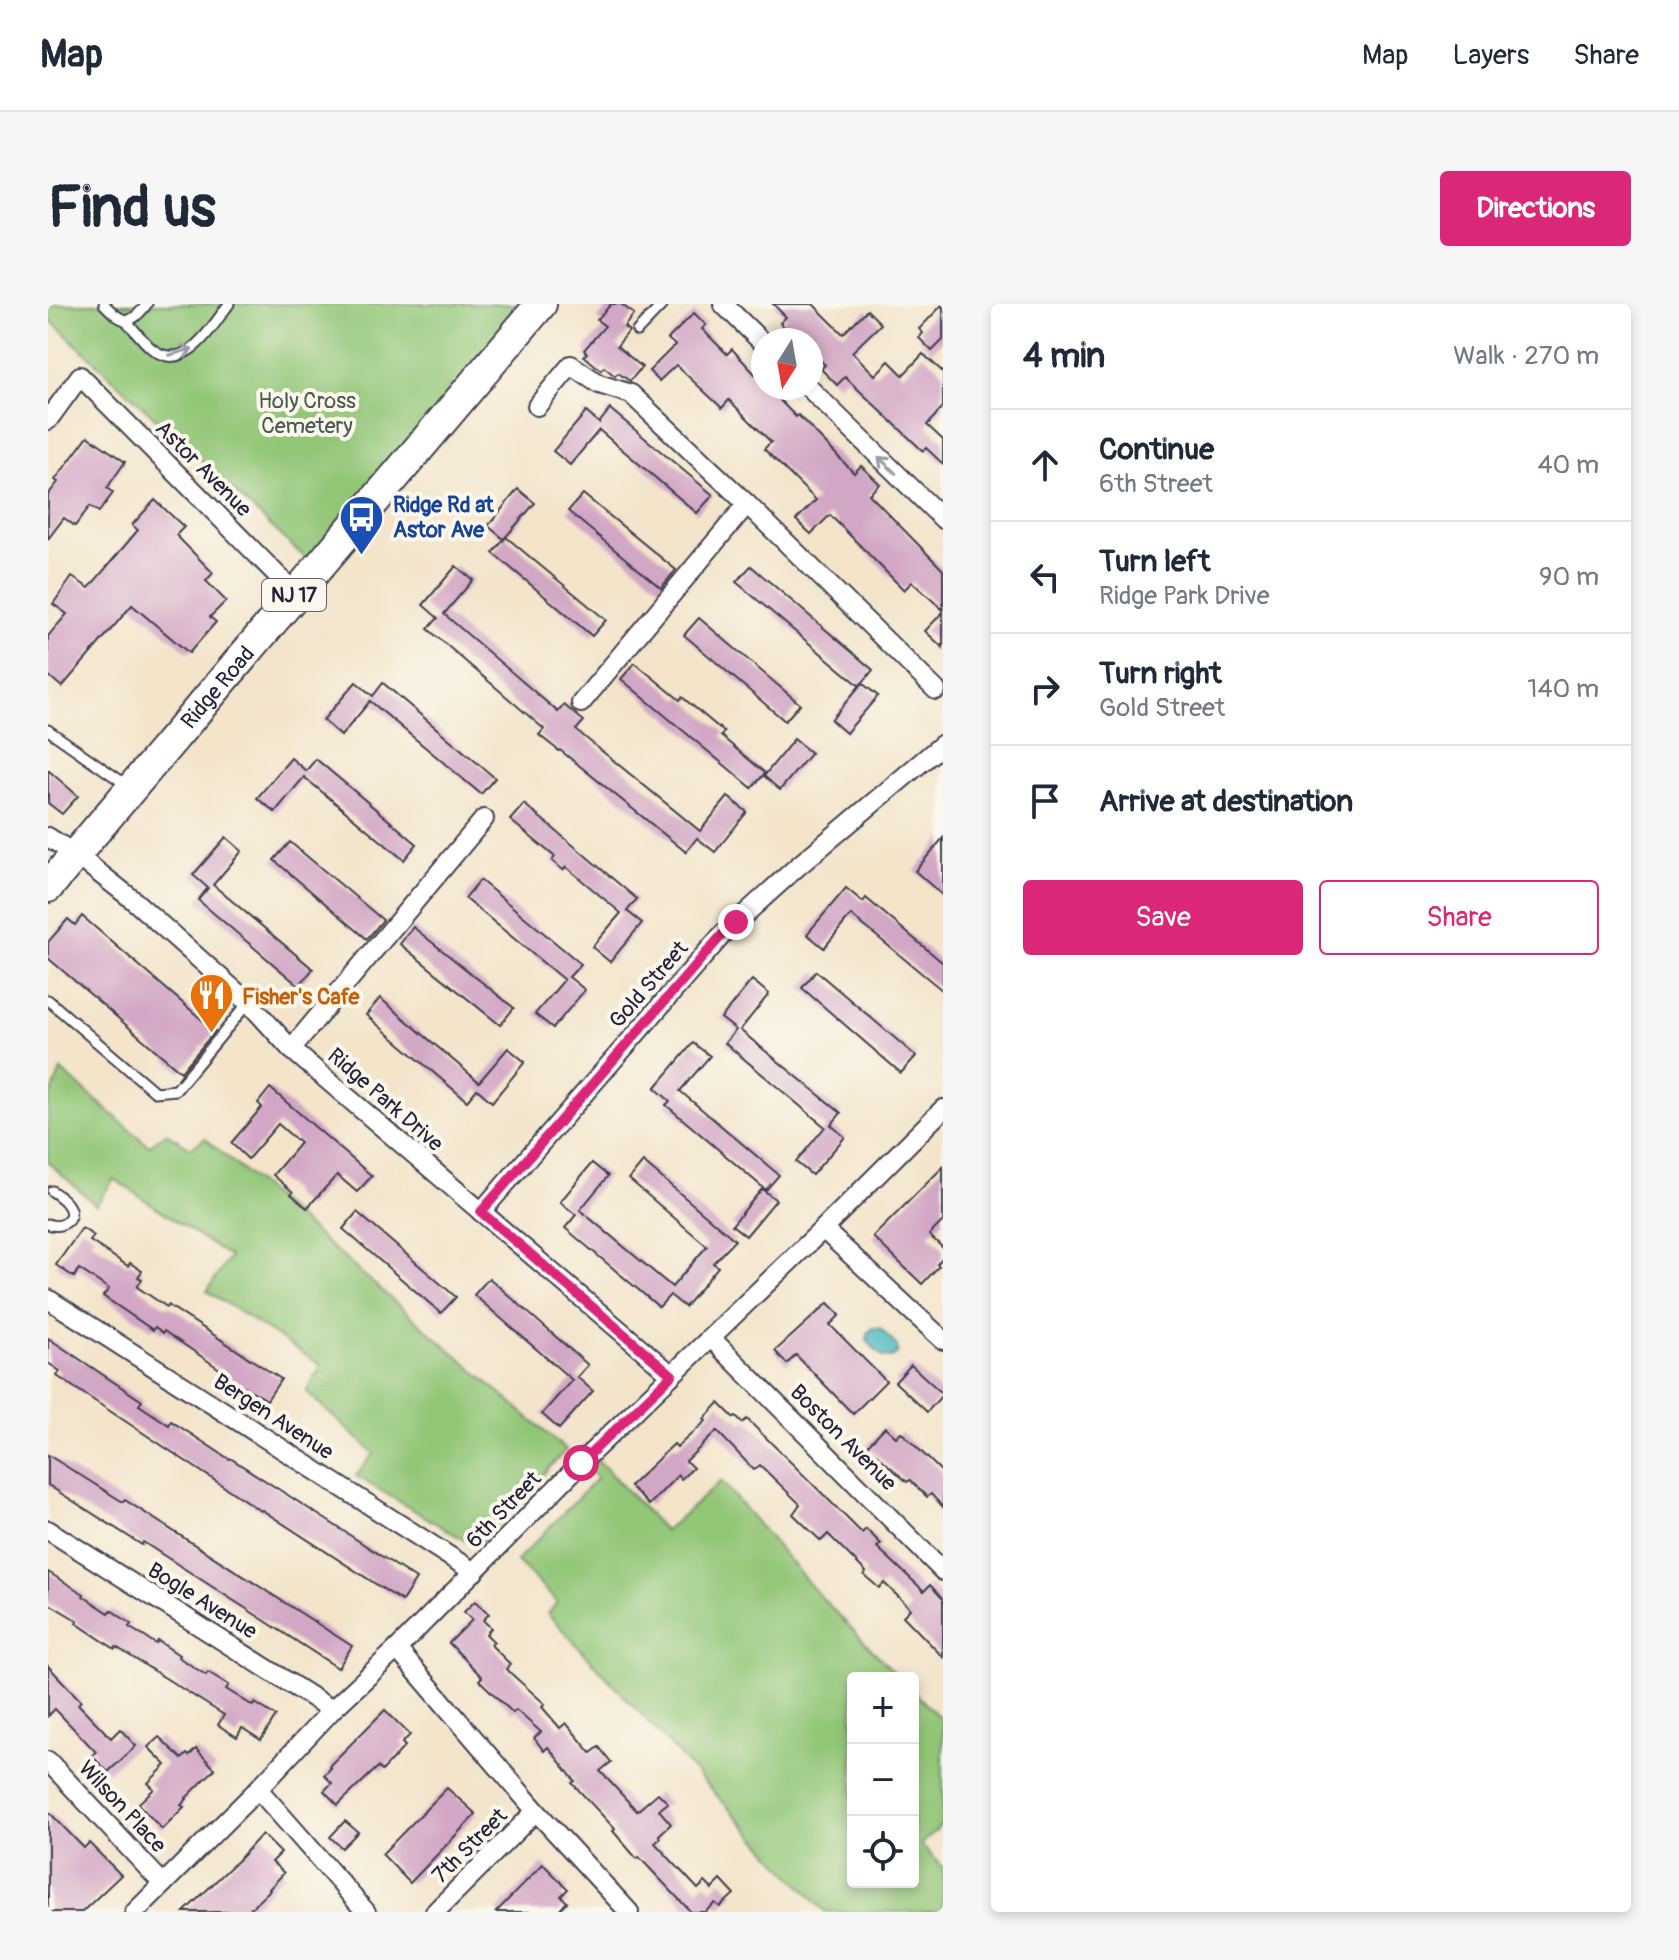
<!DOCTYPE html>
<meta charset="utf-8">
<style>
body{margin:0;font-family:Pangolin,sans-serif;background:#f6f6f7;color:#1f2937}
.controls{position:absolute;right:24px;bottom:24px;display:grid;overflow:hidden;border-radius:8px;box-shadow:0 4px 12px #0003}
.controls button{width:72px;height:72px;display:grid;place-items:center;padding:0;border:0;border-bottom:2px solid #e0e1e3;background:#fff;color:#1f2937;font:40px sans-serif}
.compass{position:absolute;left:703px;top:24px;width:72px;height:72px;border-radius:50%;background:#fff;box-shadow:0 4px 12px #0003;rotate:191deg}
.stop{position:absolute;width:24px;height:24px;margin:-18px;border:6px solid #db2777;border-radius:50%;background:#fff}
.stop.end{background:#db2777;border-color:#fff;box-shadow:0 2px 8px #0008}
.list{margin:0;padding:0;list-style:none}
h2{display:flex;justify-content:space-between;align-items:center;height:104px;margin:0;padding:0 32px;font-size:34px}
h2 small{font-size:26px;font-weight:400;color:#747a83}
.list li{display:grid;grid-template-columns:52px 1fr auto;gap:24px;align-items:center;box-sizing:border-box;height:112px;padding:0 32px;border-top:2px solid #e0e1e3}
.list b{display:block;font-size:30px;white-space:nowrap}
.list p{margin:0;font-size:26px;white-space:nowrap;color:#747a83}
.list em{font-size:26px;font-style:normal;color:#747a83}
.actions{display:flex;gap:16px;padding:24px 32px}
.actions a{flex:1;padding:18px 0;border:2px solid #db2777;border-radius:8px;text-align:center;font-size:28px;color:#db2777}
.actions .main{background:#db2777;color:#fff}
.icon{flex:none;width:44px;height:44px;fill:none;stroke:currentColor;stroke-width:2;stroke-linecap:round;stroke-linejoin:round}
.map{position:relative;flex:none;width:895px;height:1608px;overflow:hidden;border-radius:8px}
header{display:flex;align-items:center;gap:48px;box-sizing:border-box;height:112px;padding:0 40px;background:#fff;border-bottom:2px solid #e0e1e3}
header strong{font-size:38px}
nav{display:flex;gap:44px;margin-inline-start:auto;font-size:28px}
.intro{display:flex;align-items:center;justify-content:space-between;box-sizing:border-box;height:192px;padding:0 48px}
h1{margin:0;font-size:56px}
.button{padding:20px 36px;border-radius:8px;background:#db2777;color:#fff;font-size:28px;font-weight:700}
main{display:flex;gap:48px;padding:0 48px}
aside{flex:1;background:#fff;border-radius:8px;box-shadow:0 4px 12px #0003}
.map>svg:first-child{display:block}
.green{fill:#92c677;stroke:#5a7459;stroke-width:2}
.water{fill:#49b8be;stroke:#366d7c;stroke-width:2}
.building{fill:#d2a6c5}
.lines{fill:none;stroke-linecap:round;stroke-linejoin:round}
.lane-casing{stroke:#413f50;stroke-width:13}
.street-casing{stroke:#413f50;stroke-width:22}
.primary-casing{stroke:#413f50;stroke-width:34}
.lane{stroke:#fff;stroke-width:9}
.street{stroke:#fff;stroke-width:18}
.primary{stroke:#fff;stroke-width:30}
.oneway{stroke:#9c9ca7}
.route{stroke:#db2777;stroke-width:10}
.labels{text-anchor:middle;stroke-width:8;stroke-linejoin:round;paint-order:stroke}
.shield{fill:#fbf7ec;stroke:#636270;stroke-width:2}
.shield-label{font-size:20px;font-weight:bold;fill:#22223b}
.park-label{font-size:22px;fill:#495b50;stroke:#fbf7ec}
.street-label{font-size:22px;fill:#22223b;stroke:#fbf7ec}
.transit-label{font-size:22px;font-weight:bold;fill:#164399;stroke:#fbf7ec;text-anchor:start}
.food-label{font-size:22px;font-weight:bold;fill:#c56008;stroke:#fbf7ec;text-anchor:start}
</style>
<header>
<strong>Map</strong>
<nav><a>Map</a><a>Layers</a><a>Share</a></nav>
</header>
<div class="intro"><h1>Find us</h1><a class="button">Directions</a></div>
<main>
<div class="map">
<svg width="895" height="1608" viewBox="0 0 895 1608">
<rect width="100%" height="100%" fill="#fbf7ec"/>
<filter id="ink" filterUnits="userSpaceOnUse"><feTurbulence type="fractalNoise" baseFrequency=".0125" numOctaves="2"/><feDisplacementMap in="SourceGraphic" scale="16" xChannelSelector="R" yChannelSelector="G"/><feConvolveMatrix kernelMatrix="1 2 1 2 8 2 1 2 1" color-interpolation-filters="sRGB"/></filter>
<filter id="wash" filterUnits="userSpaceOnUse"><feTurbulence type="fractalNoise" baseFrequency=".006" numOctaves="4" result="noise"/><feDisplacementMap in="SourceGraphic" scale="32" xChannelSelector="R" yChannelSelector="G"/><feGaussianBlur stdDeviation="1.8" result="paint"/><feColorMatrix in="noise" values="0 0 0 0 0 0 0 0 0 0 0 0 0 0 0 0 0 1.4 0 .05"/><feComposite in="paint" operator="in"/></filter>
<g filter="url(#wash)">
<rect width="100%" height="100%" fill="#f3e4ca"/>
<g class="green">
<polygon points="0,0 493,0 269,265 0,14"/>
<polygon points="13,766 101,842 118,829 143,844 157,834 518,1146 428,1243 308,1172 326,1149 258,1088 273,1061 159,987 182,953 66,875 48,901 0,858 0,799"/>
<polygon points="543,1149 617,1227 673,1177 769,1289 852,1374 805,1374 805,1578 865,1578 865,1387 895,1417 895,1519 873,1541 895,1563 895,1608 777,1608 500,1310 509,1298 469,1257 549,1174 533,1159"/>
</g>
<polygon class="water" points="825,1024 832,1024 849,1042 850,1049 844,1054 835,1053 819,1037 820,1029"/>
<g id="blocks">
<g class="building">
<polygon points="563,0 573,0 586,10 576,23 581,27 569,42 594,63 582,77 570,69 567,72 556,63 553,66 536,52 539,49 536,46 557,22 549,16"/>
<polygon points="725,0 765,0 795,30 819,6 833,20 804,48 827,71 841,57 855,71 875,50 895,68 895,103 879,121 895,136 895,160 878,144 875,147 797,73 789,81 773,65 777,61 763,47 763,36 749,36 732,19 738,13"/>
<polygon points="895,0 895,36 884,47 871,34 875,29 871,25"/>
<polygon points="646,9 658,21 654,25 679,50 684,45 715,79 715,84 720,84 748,113 750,111 806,169 813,162 832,180 821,190 895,266 895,306 864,278 856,286 782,211 763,230 748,216 768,196 716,145 723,138 681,96 674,104 628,61 611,77 601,67 627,41 620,35"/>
<polygon points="562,105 665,191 649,209 551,126 522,161 505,147 538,108 551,119"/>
<polygon points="40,132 77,158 59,184 65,189 51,208 42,202 27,222 16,214 0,235 0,191 10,178 7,176"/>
<polygon points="470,185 487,199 456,235 440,222"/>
<polygon points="535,190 628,266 613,284 520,207"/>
<polygon points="107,196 136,223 128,231 165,269 158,277 178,297 162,313 168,318 141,349 84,301 14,383 0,371 0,332 19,310 5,300 24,273 41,284 90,226 84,221"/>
<polygon points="458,233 558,316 544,332 445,249"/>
<polygon points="408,262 425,276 396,310 510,408 516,401 536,417 528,426 652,527 680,493 699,508 667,548 649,534 638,548 512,446 511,447 491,431 496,425 380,325 390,314 375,301"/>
<polygon points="703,262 825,366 812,382 688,278"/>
<polygon points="895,308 895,344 877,327"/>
<polygon points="651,314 752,400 737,417 636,331"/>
<polygon points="587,359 632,396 634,393 676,428 673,432 717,469 704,484 573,375"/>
<polygon points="308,378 325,392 335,379 447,474 433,490 322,397 293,432 275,416"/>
<polygon points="814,379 830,392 798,429 783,416"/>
<polygon points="746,435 763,449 732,486 716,472"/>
<polygon points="243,454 258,467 268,455 369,540 356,556 256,473 227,508 209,494"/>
<polygon points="0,466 30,492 14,510 0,499"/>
<polygon points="476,500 589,595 579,607 594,619 562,658 544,643 573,609 518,563 515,566 504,557 507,553 462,516"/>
<polygon points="178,533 194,547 165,581 265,665 251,682 150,596 160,584 145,571"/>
<polygon points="895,534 895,592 867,567"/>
<polygon points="242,538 335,616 319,635 226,556"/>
<polygon points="432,576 533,660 521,673 537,686 505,724 487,710 516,676 417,594"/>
<polygon points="798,584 815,598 818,594 895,659 895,687 803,611 776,644 759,630"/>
<polygon points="34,612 167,727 133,768 0,654 0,638 20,615 27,621"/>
<polygon points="365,623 466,704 452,721 352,640"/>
<polygon points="768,667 868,752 853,769 754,684"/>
<polygon points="704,676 721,690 692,726 793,809 783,821 797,833 764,871 748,858 777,823 677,739 688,726 673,714"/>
<polygon points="332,694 431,778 460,744 477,758 444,798 429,785 419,797 318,711"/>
<polygon points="645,739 662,752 632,787 731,871 718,886 618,801 622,797 607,784"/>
<polygon points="222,784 324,872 309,888 289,871 259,904 243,890 245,888 225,871 252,839 230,820 200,855 183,839 214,803 210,799"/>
<polygon points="595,858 687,936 665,959 670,963 637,1003 622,991 611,1003 517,924 528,911 512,898 544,859 560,872 532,906 624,983 659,942 581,875"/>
<polygon points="895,863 895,917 881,931 895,944 895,953 889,960 891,962 874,980 825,933"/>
<polygon points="714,885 728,896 698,932 684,921"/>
<polygon points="309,908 408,993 393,1009 295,925"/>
<polygon points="34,924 46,932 42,937 80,962 82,959 94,967 90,973 94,975 89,983 119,1003 120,1001 233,1075 219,1096 175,1070 176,1068 116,1027 115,1029 107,1023 105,1026 55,992 61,985 31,965 26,973 8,961"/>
<polygon points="441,974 540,1061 529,1073 545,1087 511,1125 494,1110 524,1076 426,991"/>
<polygon points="780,999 792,1011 782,1021 838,1077 805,1110 748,1051 739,1060 727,1047"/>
<polygon points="0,1034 94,1097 91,1101 121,1121 123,1117 181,1155 182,1154 291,1224 368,1275 354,1297 214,1206 213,1207 9,1072 12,1067 0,1059"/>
<polygon points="863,1061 895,1090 879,1108 847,1078"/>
<polygon points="671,1099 686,1114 688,1113 694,1119 699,1115 814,1229 818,1225 833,1240 829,1243 876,1287 882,1281 895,1295 895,1353 855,1312 862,1305 860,1302 836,1279 831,1284 816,1271 818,1268 780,1230 773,1237 745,1210 752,1200 712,1161 706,1166 669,1127 638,1157 645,1164 633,1175 630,1171 601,1201 582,1182 626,1140 629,1143 658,1117 656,1115"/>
<polygon points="837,1123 848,1133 853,1128 895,1169 895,1203 883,1190 879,1193 862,1176 859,1178 819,1142"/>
<polygon points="0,1151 75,1198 77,1196 304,1342 290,1364 95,1238 94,1241 0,1181"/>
<polygon points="0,1268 36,1290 35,1292 61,1309 63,1306 83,1320 81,1323 108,1340 110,1337 131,1351 130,1353 158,1371 160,1368 181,1381 178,1385 205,1402 207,1399 228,1412 213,1436 194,1424 189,1433 170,1421 176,1411 68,1343 67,1345 28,1319 30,1317 0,1299"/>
<polygon points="427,1297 441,1310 435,1316 443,1324 438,1330 446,1338 443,1341 462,1360 458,1365 497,1400 494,1403 512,1424 518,1419 543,1449 551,1443 563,1458 552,1467 589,1507 610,1489 620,1499 611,1506 623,1520 611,1531 613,1534 607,1539 650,1585 657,1578 664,1585 673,1576 686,1590 672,1603 667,1599 657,1608 643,1608 591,1553 589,1555 565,1527 567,1525 524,1479 527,1477 500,1443 496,1447 486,1434 493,1428 468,1406 465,1409 431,1376 434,1373 401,1339 424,1316 416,1308"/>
<polygon points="0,1362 33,1397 30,1400 63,1434 72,1425 88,1442 60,1468 44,1452 48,1448 7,1405 0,1412"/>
<polygon points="337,1406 362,1431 354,1439 357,1442 334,1467 330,1463 290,1501 276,1487 284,1479 276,1471 283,1464 281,1462"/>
<polygon points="111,1433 134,1455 139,1450 141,1452 148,1445 167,1465 138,1494 139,1495 133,1501 136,1503 114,1525 90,1500 106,1485 100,1479 118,1461 100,1443"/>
<polygon points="399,1484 428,1510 362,1579 334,1550"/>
<polygon points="0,1507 36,1544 41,1539 73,1571 34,1608 0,1608"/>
<polygon points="297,1517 310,1528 294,1544 282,1533"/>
<polygon points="214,1530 233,1549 224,1558 236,1569 221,1585 222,1586 199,1608 136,1608 194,1552"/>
<polygon points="495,1560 520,1585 513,1592 519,1598 510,1608 448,1608"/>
</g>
</g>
</g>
<g filter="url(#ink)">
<use href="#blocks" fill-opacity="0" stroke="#413f50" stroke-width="2"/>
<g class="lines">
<defs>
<g id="lane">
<path d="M56 0C75 20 82 22 99 0"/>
<path d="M77 16C86 25 94 36 103 44 137 72 164 22 181 0"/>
<polyline points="589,27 615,0"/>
<polyline points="0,426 80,482"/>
<polyline points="0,696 107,788 128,786 200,699"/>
<path d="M0 920C14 926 30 914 19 900 16 895 8 890 4 887"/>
</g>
<g id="street">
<polyline points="675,0 715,39"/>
<polyline points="761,84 895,215"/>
<polyline points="489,102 523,61 551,80 583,90 699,200"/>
<polyline points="0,116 32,72 248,290"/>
<polyline points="533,399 699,200 888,386"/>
<polyline points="0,533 27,550 84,595 204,702 243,745 624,1071"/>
<polyline points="243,745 436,515"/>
<polyline points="433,908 674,631 749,563 895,440"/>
<polyline points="775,925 895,1036"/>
<polyline points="0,995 426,1268"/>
<polyline points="662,1033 895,1267"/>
<polyline points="0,1226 284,1406"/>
<polyline points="349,1345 488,1507 581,1608"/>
<polyline points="0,1457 115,1580"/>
<polyline points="210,1485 318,1608"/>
<polyline points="87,1608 210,1485 284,1406 349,1345 543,1149 775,925 895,805"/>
<polyline points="387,1608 488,1507"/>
</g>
<g id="primary">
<path id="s1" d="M0 583 493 0"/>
</g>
</defs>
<use href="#lane" class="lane-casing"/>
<use href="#street" class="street-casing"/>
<use href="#primary" class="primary-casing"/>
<use href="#lane" class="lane"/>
<use href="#street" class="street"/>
<use href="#primary" class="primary"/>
</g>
<defs><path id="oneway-shaft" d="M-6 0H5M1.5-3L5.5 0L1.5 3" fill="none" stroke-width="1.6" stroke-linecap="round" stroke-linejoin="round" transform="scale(2)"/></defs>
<g class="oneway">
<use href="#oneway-shaft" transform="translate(133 48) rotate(-16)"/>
<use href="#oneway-shaft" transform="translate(839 161) rotate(-136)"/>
</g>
</g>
<g class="lines" filter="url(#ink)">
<polyline class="route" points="533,1159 624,1071 433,908 674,631 688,618"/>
</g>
<defs>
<symbol id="bus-pin" viewBox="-11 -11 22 30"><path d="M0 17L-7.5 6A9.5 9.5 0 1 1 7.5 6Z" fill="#1a4fb4" stroke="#fbf7ec"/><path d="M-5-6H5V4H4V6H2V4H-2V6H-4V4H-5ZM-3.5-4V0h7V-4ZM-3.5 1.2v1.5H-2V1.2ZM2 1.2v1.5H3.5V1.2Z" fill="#fff"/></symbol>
<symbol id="restaurant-pin" viewBox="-11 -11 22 30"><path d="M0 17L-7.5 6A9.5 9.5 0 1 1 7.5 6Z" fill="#e8710a" stroke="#fbf7ec"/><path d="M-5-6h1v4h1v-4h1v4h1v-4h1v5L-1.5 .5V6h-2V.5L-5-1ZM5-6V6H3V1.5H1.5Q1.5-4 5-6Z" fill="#fff"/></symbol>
</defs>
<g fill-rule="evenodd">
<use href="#bus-pin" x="288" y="188" width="51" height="69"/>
<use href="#restaurant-pin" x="138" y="666" width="51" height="69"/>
</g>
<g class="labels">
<rect class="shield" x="214" y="275" width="64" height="32" rx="6"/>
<g class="shield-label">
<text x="246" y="298">NJ 17</text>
</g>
<g class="park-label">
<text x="259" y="104">Holy Cross<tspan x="259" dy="25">Cemetery</tspan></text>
</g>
<g class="street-label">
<text transform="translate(156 164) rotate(45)" y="8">Astor Avenue</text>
<text dy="8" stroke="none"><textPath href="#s1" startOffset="262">Ridge Road</textPath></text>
<text transform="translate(600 680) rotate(-49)" y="8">Gold Street</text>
<text transform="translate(338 795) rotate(41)" y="8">Ridge Park Drive</text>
<text transform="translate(226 1112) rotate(33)" y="8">Bergen Avenue</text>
<text transform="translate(796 1133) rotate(45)" y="8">Boston Avenue</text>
<text transform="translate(455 1205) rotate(-46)" y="8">6th Street</text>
<text transform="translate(155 1296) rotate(32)" y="8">Bogle Avenue</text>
<text transform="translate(75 1502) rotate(47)" y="8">Wilson Place</text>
<text transform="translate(421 1541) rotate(-45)" y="8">7th Street</text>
</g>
<g class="transit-label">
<text x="345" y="208">Ridge Rd at<tspan x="345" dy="25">Astor Ave</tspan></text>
</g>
<g class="food-label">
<text x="194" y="700">Fisher's Cafe</text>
</g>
</g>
</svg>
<div class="controls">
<button>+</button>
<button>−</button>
<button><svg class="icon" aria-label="locate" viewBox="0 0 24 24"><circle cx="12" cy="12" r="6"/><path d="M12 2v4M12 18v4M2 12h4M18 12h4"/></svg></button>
</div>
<svg class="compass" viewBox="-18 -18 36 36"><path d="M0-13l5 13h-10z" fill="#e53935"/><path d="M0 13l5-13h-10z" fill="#747a83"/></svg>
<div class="stop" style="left:533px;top:1159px"></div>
<div class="stop end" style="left:688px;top:618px"></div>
</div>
<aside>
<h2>4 min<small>Walk · 270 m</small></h2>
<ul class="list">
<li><svg class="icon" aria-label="ahead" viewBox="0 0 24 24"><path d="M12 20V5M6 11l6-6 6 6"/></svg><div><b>Continue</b><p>6th Street</p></div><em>40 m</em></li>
<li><svg class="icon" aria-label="left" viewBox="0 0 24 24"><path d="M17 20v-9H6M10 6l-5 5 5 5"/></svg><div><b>Turn left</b><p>Ridge Park Drive</p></div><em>90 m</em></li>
<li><svg class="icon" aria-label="right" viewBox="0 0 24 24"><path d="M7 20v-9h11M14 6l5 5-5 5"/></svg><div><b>Turn right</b><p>Gold Street</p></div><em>140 m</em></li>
<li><svg class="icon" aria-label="arrive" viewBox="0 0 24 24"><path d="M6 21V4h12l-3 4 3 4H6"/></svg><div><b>Arrive at destination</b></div></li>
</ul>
<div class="actions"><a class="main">Save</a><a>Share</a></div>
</aside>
</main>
